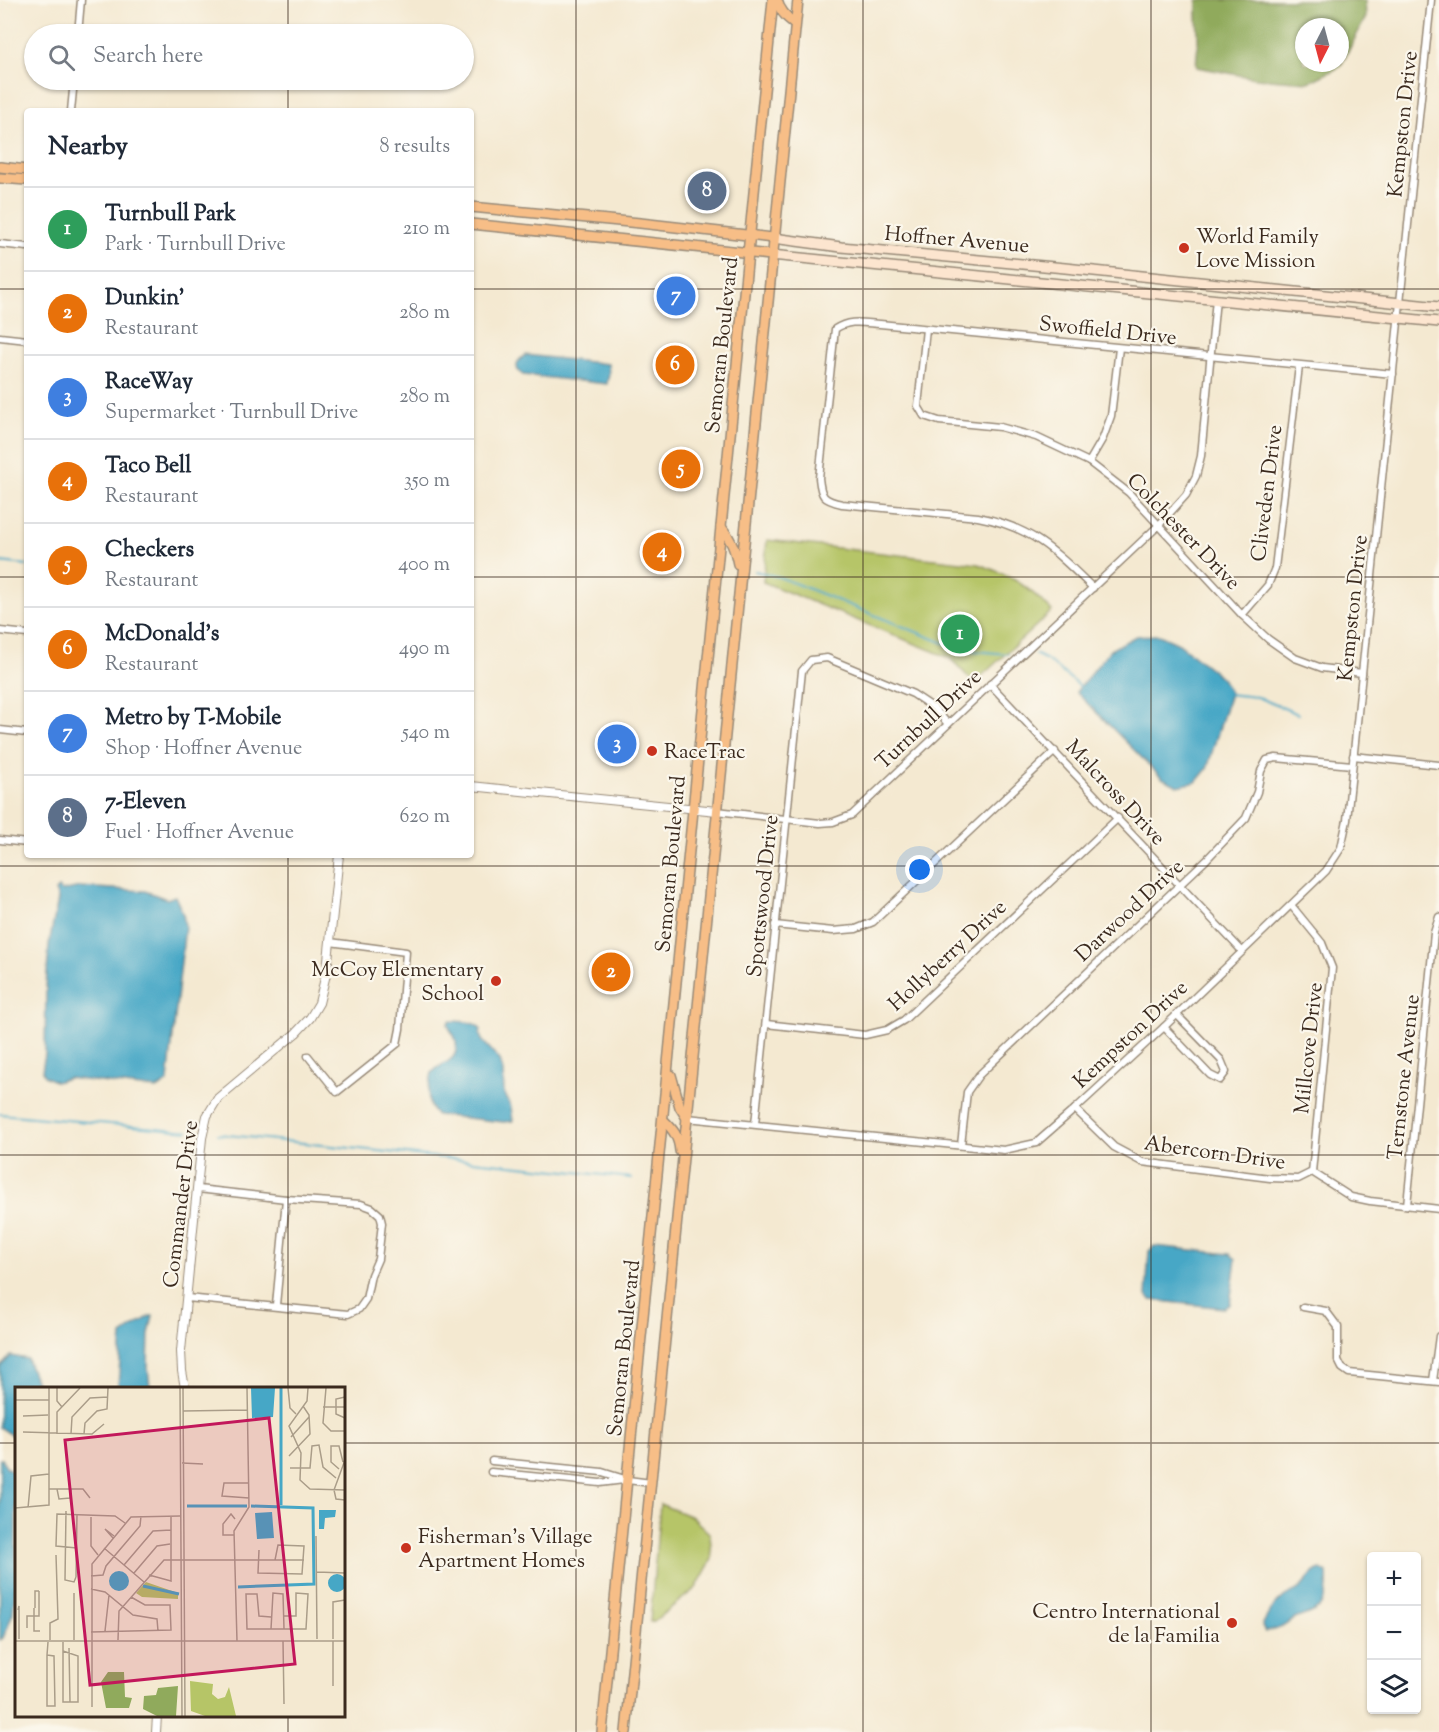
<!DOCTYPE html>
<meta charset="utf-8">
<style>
body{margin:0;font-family:"Sorts Mill Goudy",serif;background:#f6f6f7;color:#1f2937}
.controls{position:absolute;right:18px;bottom:18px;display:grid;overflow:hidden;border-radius:6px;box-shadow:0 2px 4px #0004}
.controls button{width:54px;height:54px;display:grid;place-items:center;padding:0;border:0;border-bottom:2px solid #e0e1e3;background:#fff;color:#1f2937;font:30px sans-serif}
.compass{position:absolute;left:1295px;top:18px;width:54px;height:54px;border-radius:50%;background:#fff;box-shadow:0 2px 4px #0004;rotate:186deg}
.you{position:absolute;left:920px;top:870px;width:21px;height:21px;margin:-15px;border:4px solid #fff;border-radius:50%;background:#1a73e8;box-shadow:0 0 0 9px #1a73e833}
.badge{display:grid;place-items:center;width:39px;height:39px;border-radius:50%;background:#111827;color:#fff;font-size:20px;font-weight:700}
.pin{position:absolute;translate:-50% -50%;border:3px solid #fff;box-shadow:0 2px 6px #0006}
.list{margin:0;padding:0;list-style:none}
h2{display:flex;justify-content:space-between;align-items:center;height:78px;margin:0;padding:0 24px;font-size:26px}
h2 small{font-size:20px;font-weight:400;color:#747a83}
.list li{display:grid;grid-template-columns:39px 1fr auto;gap:18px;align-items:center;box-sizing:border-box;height:84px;padding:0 24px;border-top:2px solid #e0e1e3}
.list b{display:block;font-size:22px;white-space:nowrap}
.list p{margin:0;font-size:20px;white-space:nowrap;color:#747a83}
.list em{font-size:20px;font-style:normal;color:#747a83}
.icon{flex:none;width:33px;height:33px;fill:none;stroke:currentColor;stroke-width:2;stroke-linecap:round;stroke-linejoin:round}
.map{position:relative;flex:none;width:1439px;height:1732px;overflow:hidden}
.search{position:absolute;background:#fff;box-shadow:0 2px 4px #0004;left:24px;top:24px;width:450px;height:66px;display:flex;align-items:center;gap:15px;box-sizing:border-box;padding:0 21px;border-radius:33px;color:#747a83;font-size:22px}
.panel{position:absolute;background:#fff;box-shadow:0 2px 4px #0004;left:24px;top:108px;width:450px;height:750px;border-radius:6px}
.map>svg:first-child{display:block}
.green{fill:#b6c567;stroke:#787842;stroke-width:1.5}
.forest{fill:#90aa5c;stroke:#666a3d;stroke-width:1.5;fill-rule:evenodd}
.water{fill:#46a7c6;stroke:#406872;stroke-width:1.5}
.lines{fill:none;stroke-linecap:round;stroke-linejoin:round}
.stream{stroke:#46a7c6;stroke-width:2}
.minor-casing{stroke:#988a78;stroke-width:9}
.tertiary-casing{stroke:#988a78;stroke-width:10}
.secondary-casing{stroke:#988a78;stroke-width:12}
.primary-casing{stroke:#988a78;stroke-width:12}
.minor{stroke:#fff;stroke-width:6}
.tertiary{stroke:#fff;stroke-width:8}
.secondary{stroke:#fce5cf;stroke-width:9}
.primary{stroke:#f7be87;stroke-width:9}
.grid{fill:none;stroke:#3b2a1e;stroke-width:1.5;stroke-opacity:0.55}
.poi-dot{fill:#c8321e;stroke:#fbf7ec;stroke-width:2}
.labels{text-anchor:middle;stroke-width:4.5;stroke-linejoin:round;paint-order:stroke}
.street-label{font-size:21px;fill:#3b2a1e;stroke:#fbf7ec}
.poi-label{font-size:21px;fill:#3b2a1e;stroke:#fbf7ec;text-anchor:start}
.inset-river{fill:none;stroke:#46a7c6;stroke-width:3}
.inset-road{fill:none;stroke:#aa9d89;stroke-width:1.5}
.view{fill:#c2185b;fill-opacity:0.15;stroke:#c2185b;stroke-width:3}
.inset-edge{fill:none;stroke:#3b2a1e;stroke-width:3}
</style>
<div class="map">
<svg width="1439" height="1732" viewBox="0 0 1439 1732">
<rect width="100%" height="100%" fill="#fbf7ec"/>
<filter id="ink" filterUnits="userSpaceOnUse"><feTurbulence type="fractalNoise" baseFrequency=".0167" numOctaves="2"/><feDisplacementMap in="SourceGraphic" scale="12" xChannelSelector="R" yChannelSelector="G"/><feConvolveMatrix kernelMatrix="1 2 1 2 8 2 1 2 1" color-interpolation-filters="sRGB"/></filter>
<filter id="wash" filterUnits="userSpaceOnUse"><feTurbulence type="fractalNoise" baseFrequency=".008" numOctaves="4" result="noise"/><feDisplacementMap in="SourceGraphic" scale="24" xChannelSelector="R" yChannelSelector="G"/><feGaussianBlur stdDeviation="1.35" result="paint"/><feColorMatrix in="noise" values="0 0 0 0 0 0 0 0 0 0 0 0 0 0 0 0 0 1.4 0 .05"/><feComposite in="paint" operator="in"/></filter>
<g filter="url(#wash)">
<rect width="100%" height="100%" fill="#f4e9d1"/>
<g class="green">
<path d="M767 540 978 564C1013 576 1026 585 1052 611L974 683 950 658 763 582Z"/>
<polygon points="660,1504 692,1517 710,1534 712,1559 696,1588 654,1621 650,1622"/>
</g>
<path class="forest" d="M1197 0H1365L1366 17 1340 67 1309 82 1255 78 1197 67C1195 58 1199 48 1198 38 1198 25 1196 13 1197 0ZM1304 27H1340V63H1304Z"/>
<g class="water">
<path d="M526 355 608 364 609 374 607 384 523 375 518 371C515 363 519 359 526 355Z"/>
<polygon points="1159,635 1179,644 1222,678 1230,693 1207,769 1196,782 1178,786 1162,778 1076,692 1110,650 1136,636"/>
<polygon points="80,887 145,891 167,899 175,896 183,914 185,926 168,1081 164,1085 157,1089 68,1078 56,1082 44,1076 42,1071 45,1054 46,987 49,944 58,899 55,891 58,888 62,891"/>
<path d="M450 1021C461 1022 475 1020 481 1030L480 1035 482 1040 500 1060 503 1072 504 1092 511 1107 513 1121 504 1122 437 1115C424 1107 429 1086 432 1073 442 1060 459 1064 456 1041 455 1034 449 1031 448 1024Z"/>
<polygon points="1154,1246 1230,1254 1236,1259 1230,1304 1224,1308 1151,1300 1146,1296 1149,1251"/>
<polygon points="150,1316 153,1316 149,1334 148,1367 150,1388 130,1388 118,1386 122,1335"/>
<polygon points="11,1356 27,1359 38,1388 16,1388 16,1438 0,1427 0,1367"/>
<polygon points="0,1459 2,1459 7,1468 16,1473 16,1581 13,1613 3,1638 0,1640"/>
<path d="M1321 1569 1327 1573C1328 1588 1327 1604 1313 1612 1307 1615 1301 1616 1295 1619 1285 1625 1277 1631 1265 1632L1262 1627C1265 1617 1275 1604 1284 1597 1289 1593 1296 1592 1301 1587 1308 1581 1311 1571 1321 1569Z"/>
</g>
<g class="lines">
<g class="stream">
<polyline points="0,562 27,565"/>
<polyline points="755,571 779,577 954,647 974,651 1008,654"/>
<polyline points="1035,654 1047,660 1082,688"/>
<polyline points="1227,694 1257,697 1298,714"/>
<polyline points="0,1114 188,1131"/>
<polyline points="218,1134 632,1178"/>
</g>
</g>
</g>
<g filter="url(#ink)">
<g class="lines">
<defs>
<g id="minor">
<polyline points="78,34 81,0"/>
<polyline points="71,111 74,80"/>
<polyline points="0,244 27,247"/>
<polyline points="926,329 918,406 924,416 939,421 1000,427 1036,437 1089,462 1129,493 1242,615 1268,639 1295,658 1322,668 1362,673"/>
<polyline points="0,337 27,340"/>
<polyline points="1089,462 1103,438 1111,416 1119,348"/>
<path d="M1093 588C1055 551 1032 527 978 517L842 504C823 500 821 497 819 478L835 329C850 319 863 323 880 324L1393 374"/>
<polyline points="1242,615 1268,585 1275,568 1299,366"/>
<polyline points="0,631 27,634"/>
<polyline points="990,684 1242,951"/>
<polyline points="0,730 27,733"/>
<polyline points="1353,756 1439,765"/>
<polyline points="717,811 820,823 833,822 852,815 1159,525 1186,495 1196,476 1201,456 1216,299"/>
<polyline points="0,840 27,843"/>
<polyline points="1291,905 1322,943 1332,968 1312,1172"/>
<polyline points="775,925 833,931 856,929 873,922 1055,751"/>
<polyline points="766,1024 865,1035 887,1030 904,1020 1118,818"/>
<polyline points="1164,1027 1210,1075 1220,1080 1226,1072 1221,1060 1176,1014"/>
<polyline points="308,1056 337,1092 397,1044 400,1029 406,952 330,942"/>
<polyline points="1075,1109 1114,1147 1142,1162 1270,1178 1298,1179 1312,1172"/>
<polyline points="687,1118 1004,1150 1036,1143 1075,1109 1164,1027 1326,871 1341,848 1347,820 1431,0"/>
<polyline points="755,1124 802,671 811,660 827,658 913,694 934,708 948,724"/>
<polyline points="961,1145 967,1092 979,1075 1206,860 1246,818 1257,792 1261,771 1267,760 1276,758 1352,765"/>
<polyline points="1312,1172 1351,1197 1370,1201 1439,1209"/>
<polyline points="1407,1205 1434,933 1439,917"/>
<polyline points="187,1298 348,1314 359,1309 366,1299 371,1275 378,1259 382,1223 380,1215 372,1208 361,1204 286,1199 198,1189"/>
<polyline points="276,1305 286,1199"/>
<polyline points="1303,1307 1326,1311 1338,1327 1338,1360 1342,1368 1349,1373 1439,1382"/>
<polyline points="1433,1381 1439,1336"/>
<polyline points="492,1461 602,1472 628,1480 651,1483"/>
<polyline points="491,1472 600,1483 624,1480"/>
</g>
<g id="tertiary">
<polyline points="471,786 717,811"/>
<polyline points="185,1388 182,1371 181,1351 202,1138 207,1116 218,1098 296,1033 310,1018 319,1003 327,970 339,855"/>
<polyline points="156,1732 157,1716"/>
</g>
<g id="secondary">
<polyline points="773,238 841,247 1065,268 1439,307"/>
<polyline points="771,255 1439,322"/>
</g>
<g id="primary">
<path d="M777 0C779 10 787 18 795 24"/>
<polyline points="0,167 27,170"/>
<polyline points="0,178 27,180"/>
<polyline points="471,207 640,223 773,238"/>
<polyline points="471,224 771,255"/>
<path d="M721 527C731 539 735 549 738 564"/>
<polyline points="671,1075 680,1107 687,1118"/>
<path d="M663 1120C673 1129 679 1137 680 1151"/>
<polyline points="602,1732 773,0"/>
<polyline points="626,1732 798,0"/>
</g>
</defs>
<use href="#minor" class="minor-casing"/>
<use href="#tertiary" class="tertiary-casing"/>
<use href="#secondary" class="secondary-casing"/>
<use href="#primary" class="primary-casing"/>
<use href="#minor" class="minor"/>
<use href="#tertiary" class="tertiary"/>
<use href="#secondary" class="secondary"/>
<use href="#primary" class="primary"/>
</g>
</g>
<path class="grid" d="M288 0V34M576 0V1732M863 0V1732M1151 0V1732M288 80V111M0 289H27M471 289H1439M0 577H27M471 577H1439M288 855V1388M0 866H1439M0 1155H1439M0 1443H16M344 1443H1439M288 1716V1732"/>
<g class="poi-dot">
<circle cx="1184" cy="248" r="6"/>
<circle cx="652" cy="751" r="6"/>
<circle cx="496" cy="981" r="6"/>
<circle cx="406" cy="1548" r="6"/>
<circle cx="1232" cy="1623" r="6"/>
</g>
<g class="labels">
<g class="street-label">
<text transform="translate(1402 124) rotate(-84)" y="7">Kempston Drive</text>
<text transform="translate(957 239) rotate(5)" y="7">Hoffner Avenue</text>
<text transform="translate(1108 330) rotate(6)" y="7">Swoffield Drive</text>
<text transform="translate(721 345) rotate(-84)" y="7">Semoran Boulevard</text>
<text transform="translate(1266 493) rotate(-83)" y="7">Cliveden Drive</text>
<text transform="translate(1184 531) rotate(46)" y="7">Colchester Drive</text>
<text transform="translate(1352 608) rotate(-84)" y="7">Kempston Drive</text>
<text transform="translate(928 719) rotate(-43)" y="7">Turnbull Drive</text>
<text transform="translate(1116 792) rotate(47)" y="7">Malcross Drive</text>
<text transform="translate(670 864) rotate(-85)" y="7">Semoran Boulevard</text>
<text transform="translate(762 896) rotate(-84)" y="7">Spottswood Drive</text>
<text transform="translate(1129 910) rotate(-43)" y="7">Darwood Drive</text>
<text transform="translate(947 955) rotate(-43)" y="7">Hollyberry Drive</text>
<text transform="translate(1130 1034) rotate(-43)" y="7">Kempston Drive</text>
<text transform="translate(1308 1048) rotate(-84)" y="7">Millcove Drive</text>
<text transform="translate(1403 1077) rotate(-84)" y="7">Ternstone Avenue</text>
<text transform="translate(1215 1152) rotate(8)" y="7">Abercorn Drive</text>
<text transform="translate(180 1204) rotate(-83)" y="7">Commander Drive</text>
<text transform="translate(623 1348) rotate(-84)" y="7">Semoran Boulevard</text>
</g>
<g class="poi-label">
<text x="1196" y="243">World Family<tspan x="1196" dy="24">Love Mission</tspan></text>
<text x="664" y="758">RaceTrac</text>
<text x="484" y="976" text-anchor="end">McCoy Elementary<tspan x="484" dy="24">School</tspan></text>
<text x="418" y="1543">Fisherman's Village<tspan x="418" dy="24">Apartment Homes</tspan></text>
<text x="1220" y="1618" text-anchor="end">Centro International<tspan x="1220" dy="24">de la Familia</tspan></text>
</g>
</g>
<g transform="translate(15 1387)">
<rect width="330" height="330" fill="#f4e9d1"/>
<path d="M131 195 163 206V212L127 210 121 206ZM175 294 198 297 197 307 203 312 210 310 214 300 221 329H190L176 324Z" fill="#b6c567"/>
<path d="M93 285H109L110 310 117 311 114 321H91L86 295ZM163 299 161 329H142L128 322 129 309 141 308 143 301Z" fill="#90aa5c"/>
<path d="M236 1H260L258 30 237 31ZM304 123H321L320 130 310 131 309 142H304ZM257 125 259 151 242 152 240 126ZM94 194a10 10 0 1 1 20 0a10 10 0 1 1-20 0ZM313 196a9 9 0 1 1 18 0a9 9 0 1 1-18 0Z" fill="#46a7c6"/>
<path class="inset-river" d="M266 1V118M172 119H232M128 199 164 207M223 200 299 197 298 121 236 119"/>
<path class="inset-road" d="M42 1V14L47 20M165 1 167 329M168 1 170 329M273 1 275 21 281 27M293 1 292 14 274 39 286 66 285 93 295 102 330 103M311 1 308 36 316 44H330M330 10 321 12V27L330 31M0 13H34M308 20H330M168 24 232 23M8 29 33 28M8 45 77 47 89 37M42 47V25L65 1M56 47 57 30 75 11 93 10M69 47 70 36 82 24 92 22 93 1M276 50 294 30M274 69 295 47 294 28 288 19M330 73 319 103 321 112 330 113M167 76 188 77M275 81H295L297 59 304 58 308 80 321 91M324 82 316 75V59H324L328 75M234 96H209L207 109 234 111M34 102H68L75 111M42 102 44 112 55 111 56 102M0 121 34 118V1M13 121 16 89 34 87M51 124 50 193 59 195 61 190M76 130V159L83 168M219 148H208V137L216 127 220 132M301 149 302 252M98 151 90 142 99 149M62 161 41 159 42 127 100 129 110 136M89 161 129 195M244 163 243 186 287 187 289 159 263 158 260 173M109 178 138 144 156 143M302 185 330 186M119 186 142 159 155 157M134 188 156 194V129M76 189 88 188 91 179 125 139 126 129M61 190 62 127M76 202 90 205 118 228 142 232 143 244M59 206V253M19 221V244H25M20 221V204H24M3 223 4 219V252M256 230 244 229 242 207H231L232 242H291L293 207 281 206V229H268M12 241V229H24V204M256 242 258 206 268 207 269 242M90 244 94 208M76 245 156 243 155 218H130L116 210M318 252V215L330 213M35 253V236L43 232 41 168M103 253 104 224 149 173H289M0 254H330M222 254 219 144 234 120 232 1M268 254 269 317M318 254V299M54 261 55 315M48 264 63 269V315H48V255M32 268 39 269 40 319H32V268L33 255M77 320V177L116 130 165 129"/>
<path class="view" d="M254 31 280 277 75 298 50 53Z"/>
<rect width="330" height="330" class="inset-edge"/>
</g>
</svg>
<div class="controls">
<button>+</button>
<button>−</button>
<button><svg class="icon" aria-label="layers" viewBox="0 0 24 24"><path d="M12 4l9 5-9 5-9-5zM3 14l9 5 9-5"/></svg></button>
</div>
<svg class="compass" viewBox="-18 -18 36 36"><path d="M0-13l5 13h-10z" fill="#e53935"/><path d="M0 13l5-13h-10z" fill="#747a83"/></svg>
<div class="you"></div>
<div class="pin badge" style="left:960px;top:634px;background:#2e9e5b">1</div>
<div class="pin badge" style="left:611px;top:972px;background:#e8710a">2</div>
<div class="pin badge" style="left:617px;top:744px;background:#3f7fe0">3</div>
<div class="pin badge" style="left:662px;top:552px;background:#e8710a">4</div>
<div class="pin badge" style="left:681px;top:469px;background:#e8710a">5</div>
<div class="pin badge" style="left:675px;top:365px;background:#e8710a">6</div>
<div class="pin badge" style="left:676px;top:296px;background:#3f7fe0">7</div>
<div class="pin badge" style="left:707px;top:191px;background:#5c6f8a">8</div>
<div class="search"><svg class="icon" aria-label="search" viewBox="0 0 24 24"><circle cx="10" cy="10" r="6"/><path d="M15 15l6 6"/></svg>Search here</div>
<section class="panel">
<h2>Nearby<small>8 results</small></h2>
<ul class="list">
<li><span class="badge" style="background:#2e9e5b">1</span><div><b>Turnbull Park</b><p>Park · Turnbull Drive</p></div><em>210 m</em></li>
<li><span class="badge" style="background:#e8710a">2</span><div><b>Dunkin'</b><p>Restaurant</p></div><em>280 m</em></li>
<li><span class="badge" style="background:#3f7fe0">3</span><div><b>RaceWay</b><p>Supermarket · Turnbull Drive</p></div><em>280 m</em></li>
<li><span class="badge" style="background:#e8710a">4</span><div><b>Taco Bell</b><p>Restaurant</p></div><em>350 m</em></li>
<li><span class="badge" style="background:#e8710a">5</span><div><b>Checkers</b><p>Restaurant</p></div><em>400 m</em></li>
<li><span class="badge" style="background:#e8710a">6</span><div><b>McDonald's</b><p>Restaurant</p></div><em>490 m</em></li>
<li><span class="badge" style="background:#3f7fe0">7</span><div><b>Metro by T-Mobile</b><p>Shop · Hoffner Avenue</p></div><em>540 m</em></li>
<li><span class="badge" style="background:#5c6f8a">8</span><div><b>7-Eleven</b><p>Fuel · Hoffner Avenue</p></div><em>620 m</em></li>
</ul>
</section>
</div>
